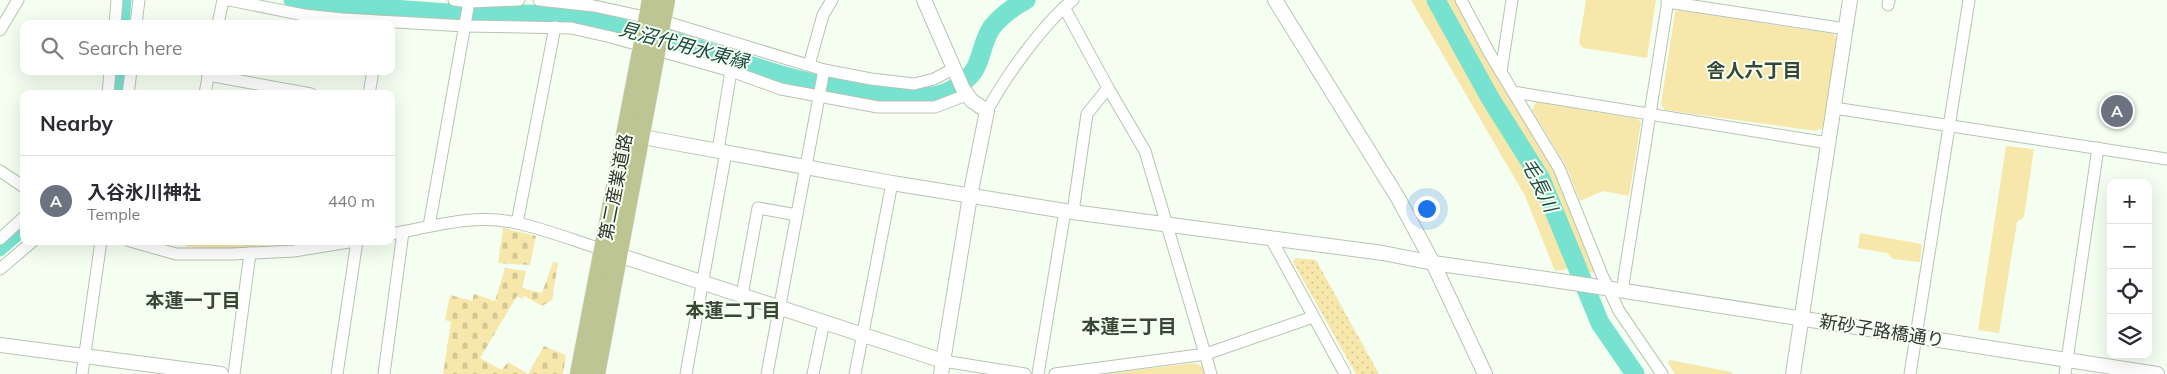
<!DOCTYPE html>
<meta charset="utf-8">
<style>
body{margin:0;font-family:Mulish,"Noto Sans JP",sans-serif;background:#f2f2f3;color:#2b2b33}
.controls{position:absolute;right:15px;bottom:15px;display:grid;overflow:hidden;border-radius:10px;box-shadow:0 5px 20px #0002}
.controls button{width:45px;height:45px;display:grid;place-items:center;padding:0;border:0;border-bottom:1px solid #e1e1e2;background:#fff;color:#2b2b33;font:25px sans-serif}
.you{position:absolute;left:1426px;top:208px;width:18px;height:18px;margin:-12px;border:4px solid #fff;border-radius:50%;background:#1a73e8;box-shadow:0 0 0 8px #1a73e833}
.badge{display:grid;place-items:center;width:32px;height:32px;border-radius:50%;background:#b45309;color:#fff;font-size:16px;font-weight:700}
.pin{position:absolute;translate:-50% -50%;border:2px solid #fff;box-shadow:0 1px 5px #0006}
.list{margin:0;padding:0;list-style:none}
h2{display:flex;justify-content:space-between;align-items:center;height:65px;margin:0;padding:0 20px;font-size:21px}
h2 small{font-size:16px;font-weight:400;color:#7c7c81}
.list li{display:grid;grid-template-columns:32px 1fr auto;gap:15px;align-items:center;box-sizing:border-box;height:90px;padding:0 20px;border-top:1px solid #e1e1e2}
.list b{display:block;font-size:19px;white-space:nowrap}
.list p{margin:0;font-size:16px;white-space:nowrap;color:#7c7c81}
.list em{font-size:16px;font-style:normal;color:#7c7c81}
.icon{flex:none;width:28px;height:28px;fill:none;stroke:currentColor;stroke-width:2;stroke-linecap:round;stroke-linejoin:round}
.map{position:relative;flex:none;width:2167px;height:374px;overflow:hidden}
.search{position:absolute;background:#fff;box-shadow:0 5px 20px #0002;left:20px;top:20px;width:375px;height:55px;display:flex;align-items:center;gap:12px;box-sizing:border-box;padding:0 18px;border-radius:10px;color:#7c7c81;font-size:19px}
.panel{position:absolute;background:#fff;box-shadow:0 5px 20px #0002;left:20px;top:90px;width:375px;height:155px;border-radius:10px}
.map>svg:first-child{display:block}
.grass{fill:url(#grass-dots)}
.cemetery{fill:url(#cemetery-stones)}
.park{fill:#f7e7ab}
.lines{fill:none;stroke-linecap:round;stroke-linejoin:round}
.canal{stroke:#77e2cf;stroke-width:11}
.river{stroke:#77e2cf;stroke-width:19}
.minor-casing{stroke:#b5c5b0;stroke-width:13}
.tertiary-casing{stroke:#b5c5b0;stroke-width:16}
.primary-casing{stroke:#dedfde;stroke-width:19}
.minor{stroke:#fff;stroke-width:11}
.tertiary{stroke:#fff;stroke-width:14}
.primary{stroke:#bdc593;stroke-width:18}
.labels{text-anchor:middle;stroke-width:4;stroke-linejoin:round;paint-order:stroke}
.street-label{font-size:18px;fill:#31372f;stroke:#f5fff1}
.water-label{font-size:19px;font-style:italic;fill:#1a4a43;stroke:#f5fff1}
.neighbourhood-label{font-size:19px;font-weight:bold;fill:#394735;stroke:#f5fff1}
</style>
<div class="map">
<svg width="2167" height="374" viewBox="0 0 2167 374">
<defs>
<pattern id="grass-dots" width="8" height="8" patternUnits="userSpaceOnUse" patternTransform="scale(1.25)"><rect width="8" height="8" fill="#f7e7ab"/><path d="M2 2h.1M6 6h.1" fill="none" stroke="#d4c793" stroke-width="1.8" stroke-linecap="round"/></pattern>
<pattern id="cemetery-stones" width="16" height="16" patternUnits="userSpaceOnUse" patternTransform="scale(1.25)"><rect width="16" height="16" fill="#f7e7ab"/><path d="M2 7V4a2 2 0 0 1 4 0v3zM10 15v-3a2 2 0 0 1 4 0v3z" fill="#d4c793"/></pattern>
</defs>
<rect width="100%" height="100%" fill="#f5fff1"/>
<polygon class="grass" points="1295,258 1316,260 1379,374 1356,374 1293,262"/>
<g class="cemetery">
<polygon points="503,228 536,236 530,265 498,263"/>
<polygon points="553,262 558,263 552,300 542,306 524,296 522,299 517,296 480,358 502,370 508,362 528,374 544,346 566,355 563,374 443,374 451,322 445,320 450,295 472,301 474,294 495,301 505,268 526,271 522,288 542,293"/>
</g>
<g class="park">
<polygon points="1411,0 1427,0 1536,189 1570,269 1555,271 1525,196"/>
<polygon points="1447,0 1456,0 1503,88 1556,174 1595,270 1593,273 1584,271 1547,180 1497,96"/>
<polygon points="1586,0 1656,0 1647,58 1583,48 1579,43"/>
<polygon points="1678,10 1834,34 1837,40 1823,128 1816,131 1665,110 1661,104 1675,12"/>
<polygon points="1536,102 1638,119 1641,123 1629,196 1603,191 1580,201 1566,166 1532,110"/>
<polygon points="2006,146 2034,149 2024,217 2017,222 1999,333 1978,330"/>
<polygon points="1860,233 1922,244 1920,262 1893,259 1887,253 1858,248"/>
<polygon points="181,241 316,241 223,249 187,247"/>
<polygon points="1670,360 1732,372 1732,374 1675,374 1668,363"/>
<polygon points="1195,363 1203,367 1205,374 1103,374"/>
</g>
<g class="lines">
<g class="canal">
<polyline points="124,24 126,0"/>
<polyline points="118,94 121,71"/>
<polyline points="0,251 24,230"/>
</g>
<g class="river">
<path d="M293 0C354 6 414 12 475 14 510 15 545 12 579 18 682 34 778 86 882 95 901 96 920 99 938 95 951 92 970 80 976 67 982 55 983 40 992 27 1001 16 1013 7 1026 0"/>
<polyline points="1436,0 1490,98 1541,179 1600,323 1635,374"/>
</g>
<defs>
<g id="minor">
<polyline points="229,0 304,15 342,19 466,26 571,28 611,37 643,46"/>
<polyline points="454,0 469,2 519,0"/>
<polyline points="539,0 594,6 663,21 824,70 871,79 914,84 934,79 953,69"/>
<polyline points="1461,0 1490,54 1559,168 1602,275 1619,311 1662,374"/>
<polyline points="1667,2 1846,29"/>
<polyline points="1888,5 1889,0"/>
<polyline points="1064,7 1108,88 1145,151 1211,374"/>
<polyline points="115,24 117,0"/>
<polyline points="136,24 139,0"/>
<polyline points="218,24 223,0"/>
<polyline points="0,30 18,0"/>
<polyline points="657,50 731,71 781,89 878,107 935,107 966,95"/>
<polyline points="809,65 823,15 832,0"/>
<polyline points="1501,72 1512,0"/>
<polyline points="208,75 311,94"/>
<polyline points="1513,92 1828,143"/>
<polyline points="108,94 110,71"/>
<polyline points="128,94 131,71"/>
<polyline points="205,94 209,71"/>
<polyline points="369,94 373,71"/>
<polyline points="1834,108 2167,159"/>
<path d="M987 111C1005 77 1043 24 1073 0"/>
<polyline points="718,150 731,71"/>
<polyline points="0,171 24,187"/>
<polyline points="1073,212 1087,114 1108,88"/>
<polyline points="517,223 555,27"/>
<polyline points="429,226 469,2"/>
<path d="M391 234C431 227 472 214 512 222 540 227 575 241 604 250"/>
<polyline points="1270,237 1345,374"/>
<polyline points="0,239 24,217"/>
<polyline points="130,241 176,254 232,254 294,251 355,241"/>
<polyline points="0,269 33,241"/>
<polyline points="1622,291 1668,0"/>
<polyline points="742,295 758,208 797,215"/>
<polyline points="943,361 1025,374"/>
<polyline points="82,374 101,241"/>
<polyline points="234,374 250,253"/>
<polyline points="337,374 357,241"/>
<polyline points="384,374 403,232"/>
<polyline points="686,374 726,152"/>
<polyline points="767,374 824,70"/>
<polyline points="813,374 824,322"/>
<polyline points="855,374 892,183"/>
<polyline points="1038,374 1065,211"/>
<polyline points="1055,374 1206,354 1313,317"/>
<polyline points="1910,374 1969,0"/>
<polyline points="2065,374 2098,148"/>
</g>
<g id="tertiary">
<polyline points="924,0 963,89 972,101 987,111 970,196 941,374"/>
<polyline points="1275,0 1398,198 1433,263 1485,374"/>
<polyline points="632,135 892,183 1065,211 1383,253 1433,263 1567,282 2157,374"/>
<polyline points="609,252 943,361"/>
<polyline points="0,345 221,374"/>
<polyline points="1793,374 1850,0"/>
</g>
<g id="primary">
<polyline points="579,374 651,0"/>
<polyline points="596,374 666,0"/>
</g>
</defs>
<use href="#minor" class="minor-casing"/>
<use href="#tertiary" class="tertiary-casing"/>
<use href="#primary" class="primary-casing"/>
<use href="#minor" class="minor"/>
<use href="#tertiary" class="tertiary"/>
<use href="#primary" class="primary"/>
</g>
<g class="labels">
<g class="street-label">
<text transform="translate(616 187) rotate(-79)" y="6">第二産業道路</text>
<text transform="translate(1882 331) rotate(9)" y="6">新砂子路橋通り</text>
</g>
<g class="water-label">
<text transform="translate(684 45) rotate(15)" y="7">見沼代用水東縁</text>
<text transform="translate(1540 185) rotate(64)" y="7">毛長川</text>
</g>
<g class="neighbourhood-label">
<text x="1754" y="77">舎人六丁目</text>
<text x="193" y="307">本蓮一丁目</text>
<text x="733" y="317">本蓮二丁目</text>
<text x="1129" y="333">本蓮三丁目</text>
</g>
</g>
</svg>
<div class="controls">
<button>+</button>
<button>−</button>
<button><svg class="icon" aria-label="locate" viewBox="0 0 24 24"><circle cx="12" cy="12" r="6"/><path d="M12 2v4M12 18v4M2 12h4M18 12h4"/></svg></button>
<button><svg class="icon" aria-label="layers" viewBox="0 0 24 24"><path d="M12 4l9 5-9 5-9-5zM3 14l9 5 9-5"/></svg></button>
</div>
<div class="you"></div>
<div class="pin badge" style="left:2117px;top:111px;background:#6b7280">A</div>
<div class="search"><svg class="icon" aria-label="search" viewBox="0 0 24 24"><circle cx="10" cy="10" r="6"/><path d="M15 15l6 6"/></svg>Search here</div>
<section class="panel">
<h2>Nearby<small></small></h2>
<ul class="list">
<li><span class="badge" style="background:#6b7280">A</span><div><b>入谷氷川神社</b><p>Temple</p></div><em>440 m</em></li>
</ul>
</section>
</div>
